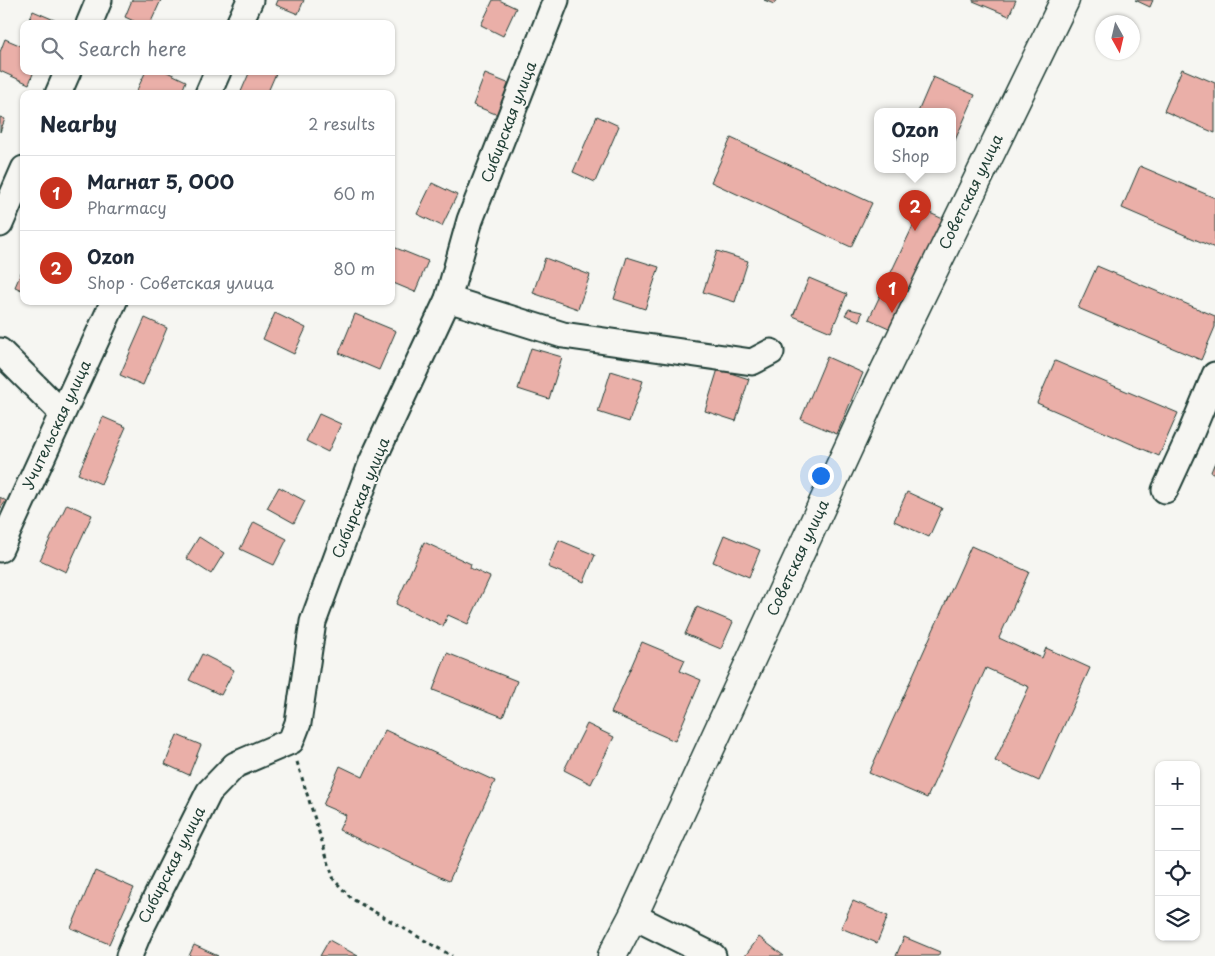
<!DOCTYPE html>
<meta charset="utf-8">
<style>
body{margin:0;font-family:"Playpen Sans",sans-serif;background:#f6f6f7;color:#1f2937}
.controls{position:absolute;right:15px;bottom:15px;display:grid;overflow:hidden;border-radius:10px;box-shadow:0 1px 4px #0004}
.controls button{width:45px;height:45px;display:grid;place-items:center;padding:0;border:0;border-bottom:1px solid #e0e1e3;background:#fff;color:#1f2937;font:25px sans-serif}
.compass{position:absolute;left:1095px;top:15px;width:45px;height:45px;border-radius:50%;background:#fff;box-shadow:0 1px 4px #0004;rotate:172deg}
.you{position:absolute;left:820px;top:475px;width:18px;height:18px;margin:-12px;border:4px solid #fff;border-radius:50%;background:#1a73e8;box-shadow:0 0 0 8px #1a73e833}
.badge{display:grid;place-items:center;width:32px;height:32px;border-radius:50%;background:#c8321e;color:#fff;font-size:16px;font-weight:700}
.pin{position:absolute;translate:-50% -41px;filter:drop-shadow(0 1px 2px #0008)}
.pin::after{content:'';position:absolute;top:26px;width:18px;height:15px;background:inherit;clip-path:polygon(0 0,100% 0,50% 100%)}
.popup{position:absolute;left:874px;top:108px;width:82px;height:65px;box-sizing:border-box;display:grid;place-content:center;border-radius:10px;background:#fff;filter:drop-shadow(0 1px 4px #0005);font-size:16px;white-space:nowrap;color:#747a83}
.popup b{font-size:19px;color:#1f2937}
.popup::after{content:'';position:absolute;left:50%;top:100%;margin-left:-10px;border:10px solid transparent;border-top-color:#fff}
.list{margin:0;padding:0;list-style:none}
h2{display:flex;justify-content:space-between;align-items:center;height:65px;margin:0;padding:0 20px;font-size:21px}
h2 small{font-size:16px;font-weight:400;color:#747a83}
.list li{display:grid;grid-template-columns:32px 1fr auto;gap:15px;align-items:center;box-sizing:border-box;height:75px;padding:0 20px;border-top:1px solid #e0e1e3}
.list b{display:block;font-size:19px;white-space:nowrap}
.list p{margin:0;font-size:16px;white-space:nowrap;color:#747a83}
.list em{font-size:16px;font-style:normal;color:#747a83}
.icon{flex:none;width:28px;height:28px;fill:none;stroke:currentColor;stroke-width:2;stroke-linecap:round;stroke-linejoin:round}
.map{position:relative;flex:none;width:1215px;height:956px;overflow:hidden}
.search{position:absolute;background:#fff;box-shadow:0 1px 4px #0004;left:20px;top:20px;width:375px;height:55px;display:flex;align-items:center;gap:12px;box-sizing:border-box;padding:0 18px;border-radius:10px;color:#747a83;font-size:19px}
.panel{position:absolute;background:#fff;box-shadow:0 1px 4px #0004;left:20px;top:90px;width:375px;height:215px;border-radius:10px}
.map>svg:first-child{display:block}
.building{fill:#eaafa8;stroke:#1f3d34}
.lines{fill:none;stroke-linecap:round;stroke-linejoin:round}
.minor-casing{stroke:#1f3d34;stroke-width:29}
.secondary-casing{stroke:#1f3d34;stroke-width:31}
.path{stroke:#1f3d34;stroke-width:3;stroke-dasharray:4 4;stroke-linecap:butt}
.minor{stroke:#f6f6f2;stroke-width:25}
.secondary{stroke:#f6f6f2;stroke-width:28}
.labels{text-anchor:middle;stroke-width:4;stroke-linejoin:round;paint-order:stroke}
.street-label{font-size:15px;fill:#1f3d34;stroke:#f6f6f2}
</style>
<div class="map">
<svg width="1215" height="956" viewBox="0 0 1215 956">
<rect width="100%" height="100%" fill="#f6f6f2"/>
<filter id="ink" filterUnits="userSpaceOnUse"><feTurbulence type="fractalNoise" baseFrequency=".02" numOctaves="2"/><feDisplacementMap in="SourceGraphic" scale="10" xChannelSelector="R" yChannelSelector="G"/><feConvolveMatrix kernelMatrix="1 2 1 2 8 2 1 2 1" color-interpolation-filters="sRGB"/></filter>
<g filter="url(#ink)">
<g class="building">
<polygon points="132,0 161,0 150,24 140,24 125,17"/>
<polygon points="278,0 304,0 298,14 276,5"/>
<polygon points="493,0 499,0 516,8 503,36 481,25"/>
<polygon points="764,0 776,0 774,4"/>
<polygon points="973,0 1016,0 1009,16 973,1"/>
<polygon points="1135,0 1153,0 1150,7"/>
<polygon points="33,11 59,22 58,24 28,24"/>
<polygon points="5,39 24,47 24,71 34,71 29,84 0,71 0,52"/>
<polygon points="1182,69 1215,83 1215,133 1164,111"/>
<polygon points="146,71 165,71 186,81 181,94 135,94"/>
<polygon points="250,71 277,71 267,94 240,94"/>
<polygon points="485,74 510,84 498,115 473,105"/>
<polygon points="933,77 975,95 952,147 952,112 918,112"/>
<polygon points="597,116 619,126 595,182 573,172"/>
<polygon points="0,117 5,119 0,132"/>
<polygon points="731,138 872,203 851,247 711,182"/>
<polygon points="1140,166 1215,198 1215,248 1122,208"/>
<polygon points="432,183 457,195 442,226 417,214"/>
<polygon points="921,209 943,219 891,329 869,319"/>
<polygon points="391,246 428,261 415,292 391,282"/>
<polygon points="717,251 748,261 735,302 703,292"/>
<polygon points="627,257 659,267 645,309 614,299"/>
<polygon points="545,258 590,275 578,309 533,293"/>
<polygon points="1097,266 1215,316 1215,327 1201,360 1078,308"/>
<polygon points="23,268 24,268 24,291 15,287"/>
<polygon points="809,278 847,294 831,332 793,316"/>
<polygon points="849,309 862,312 860,321 845,315"/>
<polygon points="275,313 306,328 294,354 263,339"/>
<polygon points="355,314 396,331 379,370 339,353"/>
<polygon points="145,318 167,328 143,385 120,375"/>
<polygon points="531,348 562,357 549,399 518,389"/>
<polygon points="827,357 863,373 837,434 801,419"/>
<polygon points="1055,361 1178,413 1159,456 1037,403"/>
<polygon points="718,369 749,379 736,421 705,411"/>
<polygon points="611,371 643,381 629,422 598,412"/>
<polygon points="319,414 341,424 328,452 306,441"/>
<polygon points="103,417 126,427 101,484 78,474"/>
<polygon points="1215,462 1215,474 1211,472"/>
<polygon points="279,487 305,501 294,523 267,508"/>
<polygon points="907,492 942,508 929,537 894,521"/>
<polygon points="0,497 6,501 0,509"/>
<polygon points="67,504 92,515 66,572 40,560"/>
<polygon points="254,522 287,539 274,565 240,549"/>
<polygon points="724,535 760,550 749,577 713,562"/>
<polygon points="199,537 224,553 211,574 186,558"/>
<polygon points="559,540 595,555 584,582 548,567"/>
<polygon points="424,542 471,564 470,568 490,577 468,624 448,615 443,626 396,604"/>
<polygon points="971,546 1029,572 999,638 1042,658 1046,648 1090,668 1039,781 995,761 1029,687 986,668 927,798 869,773"/>
<polygon points="697,607 733,622 721,649 685,634"/>
<polygon points="642,642 685,660 680,671 701,680 675,741 611,713"/>
<polygon points="447,653 517,681 503,717 433,690"/>
<polygon points="202,654 234,670 221,695 189,680"/>
<polygon points="587,724 614,737 591,784 564,770"/>
<polygon points="385,730 495,781 449,881 339,830 346,815 323,805 340,766 363,777"/>
<polygon points="177,735 201,745 189,775 165,764"/>
<polygon points="95,871 134,888 109,944 71,928"/>
<polygon points="853,901 888,916 877,943 841,928"/>
<polygon points="759,937 784,956 745,956"/>
<polygon points="904,937 940,952 938,956 896,956"/>
<polygon points="329,940 358,956 320,956"/>
<polygon points="194,945 218,956 189,956"/>
</g>
<g class="lines">
<defs>
<g id="minor">
<polyline points="89,24 99,0"/>
<polyline points="239,24 250,0"/>
<polyline points="58,94 68,71"/>
<polyline points="208,94 218,71"/>
<polyline points="0,224 24,169"/>
<polyline points="448,299 563,335 752,362 771,352"/>
<polyline points="0,351 62,413"/>
<polyline points="1165,490 1188,440 1215,375"/>
<polyline points="0,549 114,301"/>
<polyline points="633,916 713,956"/>
<polyline points="129,956 138,934 209,792 235,765 291,741 298,723 313,622 372,462 448,299 470,220 556,0"/>
</g>
<polyline id="secondary" points="612,956 633,916 870,401 1065,0"/>
</defs>
<use href="#minor" class="minor-casing"/>
<use href="#secondary" class="secondary-casing"/>
<polyline class="path" points="297,762 334,880 352,899 452,956"/>
<use href="#minor" class="minor"/>
<use href="#secondary" class="secondary"/>
</g>
</g>
<g class="labels">
<g class="street-label">
<text transform="translate(509 122) rotate(-69)" y="5">Сибирская улица</text>
<text transform="translate(971 192) rotate(-64)" y="5">Советская улица</text>
<text transform="translate(57 425) rotate(-65)" y="5">Учительская улица</text>
<text transform="translate(361 498) rotate(-68)" y="5">Сибирская улица</text>
<text transform="translate(798 558) rotate(-65)" y="5">Советская улица</text>
<text transform="translate(172 865) rotate(-63)" y="5">Сибирская улица</text>
</g>
</g>
</svg>
<div class="controls">
<button>+</button>
<button>−</button>
<button><svg class="icon" aria-label="locate" viewBox="0 0 24 24"><circle cx="12" cy="12" r="6"/><path d="M12 2v4M12 18v4M2 12h4M18 12h4"/></svg></button>
<button><svg class="icon" aria-label="layers" viewBox="0 0 24 24"><path d="M12 4l9 5-9 5-9-5zM3 14l9 5 9-5"/></svg></button>
</div>
<svg class="compass" viewBox="-18 -18 36 36"><path d="M0-13l5 13h-10z" fill="#e53935"/><path d="M0 13l5-13h-10z" fill="#747a83"/></svg>
<div class="you"></div>
<div class="pin badge" style="left:892px;top:313px">1</div>
<div class="pin badge" style="left:915px;top:231px">2</div>
<div class="popup"><b>Ozon</b>Shop</div>
<div class="search"><svg class="icon" aria-label="search" viewBox="0 0 24 24"><circle cx="10" cy="10" r="6"/><path d="M15 15l6 6"/></svg>Search here</div>
<section class="panel">
<h2>Nearby<small>2 results</small></h2>
<ul class="list">
<li><span class="badge">1</span><div><b>Магнат 5, ООО</b><p>Pharmacy</p></div><em>60 m</em></li>
<li><span class="badge">2</span><div><b>Ozon</b><p>Shop · Советская улица</p></div><em>80 m</em></li>
</ul>
</section>
</div>
